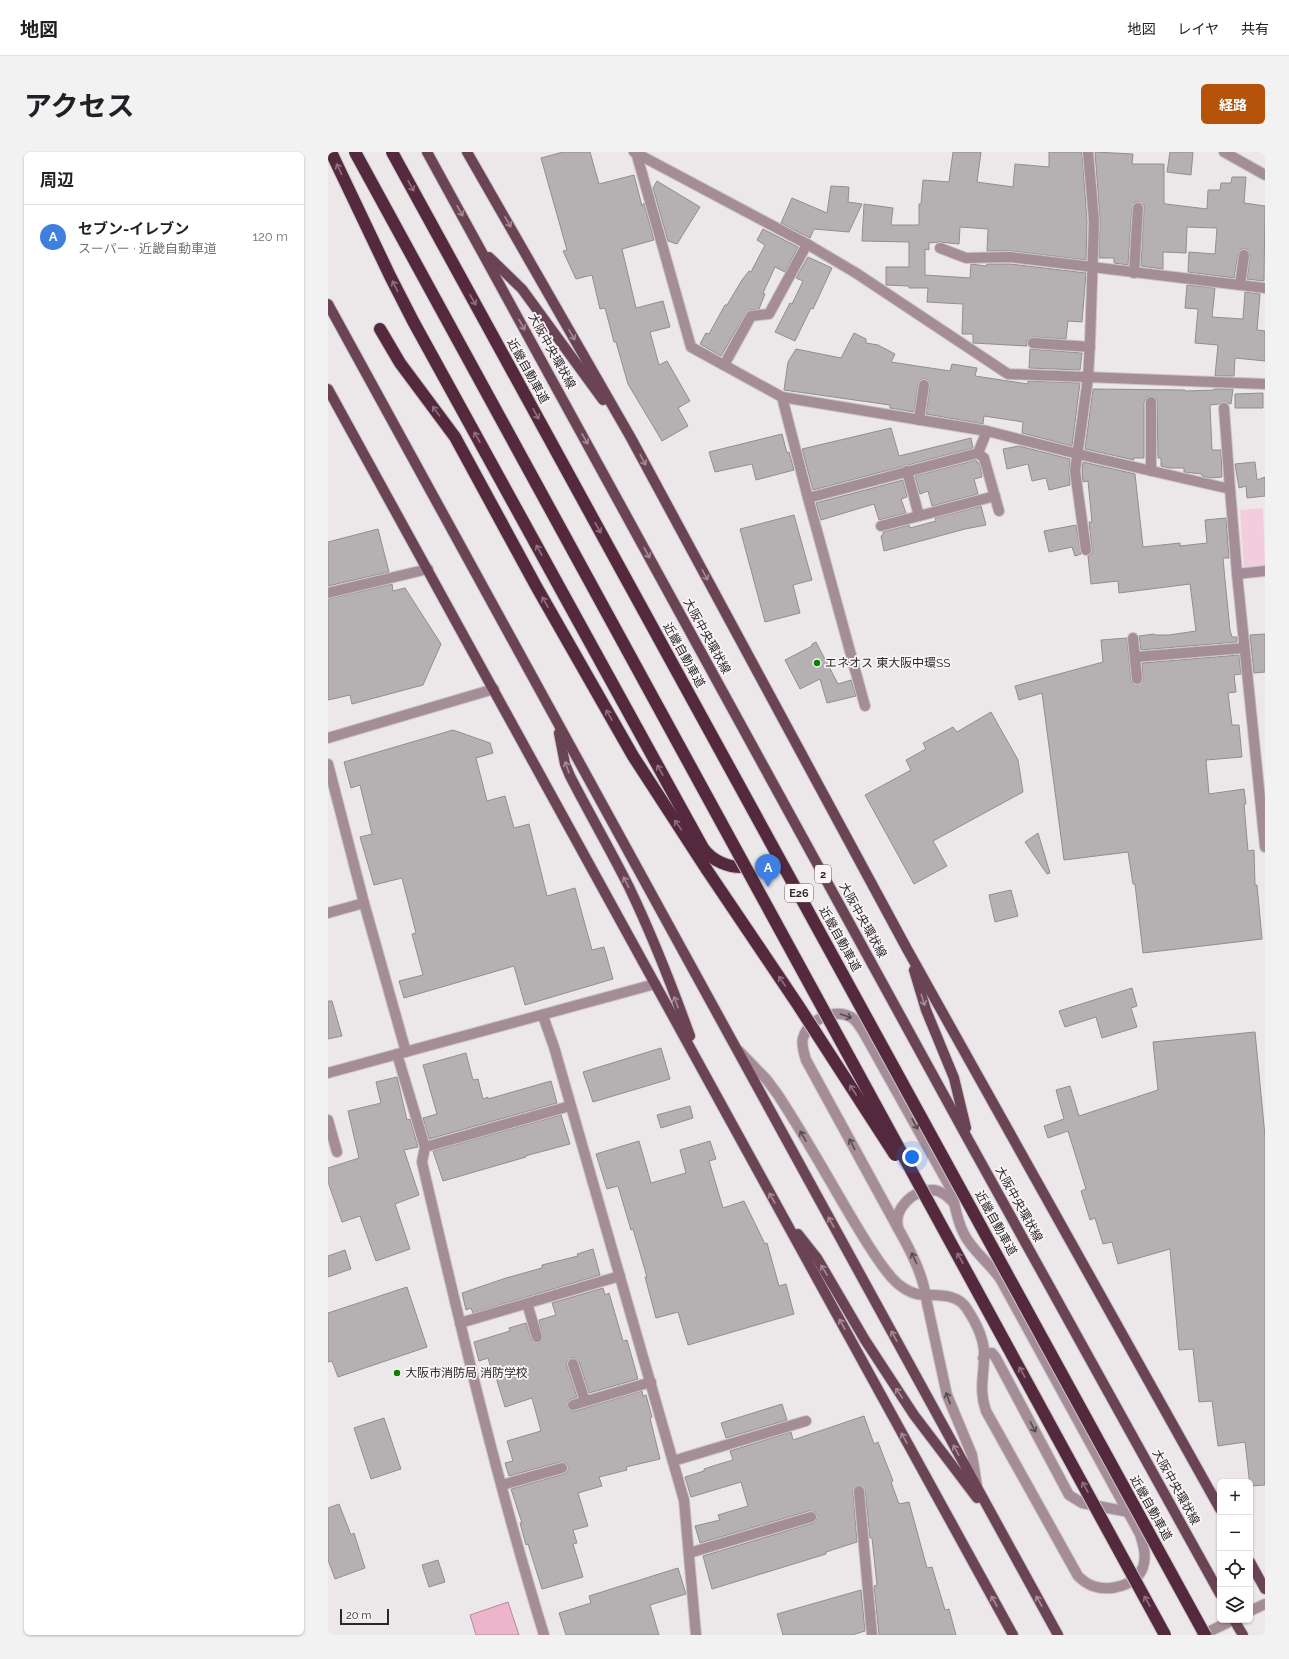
<!DOCTYPE html>
<html lang="ja">
<meta charset="utf-8">
<style>
body{margin:0;font-family:Raleway,"Noto Sans JP",sans-serif;background:#f2f2f2;color:#202124}
.controls{position:absolute;right:12px;bottom:12px;display:grid;overflow:hidden;border-radius:6px;box-shadow:0 1px 3px #0004}
.controls button{width:36px;height:36px;display:grid;place-items:center;padding:0;border:0;border-bottom:1px solid #e0e0e0;background:#fff;color:#202124;font:20px sans-serif}
.scale{position:absolute;left:12px;bottom:10px;width:49px;box-sizing:border-box;padding-left:4px;border:2px solid #2a2829;border-top:0;font-size:11px;line-height:14px;white-space:nowrap;color:#2a2829;-webkit-text-stroke:3px #faf4f6;paint-order:stroke}
.you{position:absolute;left:584px;top:1005px;width:14px;height:14px;margin:-10px;border:3px solid #fff;border-radius:50%;background:#1a73e8;box-shadow:0 0 0 6px #1a73e833}
.badge{display:grid;place-items:center;width:26px;height:26px;border-radius:50%;background:#b45309;color:#fff;font-size:13px;font-weight:700}
.pin{position:absolute;translate:-50% -33px;filter:drop-shadow(0 1px 2px #0008)}
.pin::after{content:'';position:absolute;top:21px;width:14px;height:12px;background:inherit;clip-path:polygon(0 0,100% 0,50% 100%)}
.list{margin:0;padding:0;list-style:none}
h2{display:flex;justify-content:space-between;align-items:center;height:52px;margin:0;padding:0 16px;font-size:17px}
h2 small{font-size:13px;font-weight:400;color:#757577}
.list li{display:grid;grid-template-columns:26px 1fr auto;gap:12px;align-items:center;box-sizing:border-box;height:64px;padding:0 16px;border-top:1px solid #e0e0e0}
.list b{display:block;font-size:15px;white-space:nowrap}
.list p{margin:0;font-size:13px;white-space:nowrap;color:#757577}
.list em{font-size:13px;font-style:normal;color:#757577}
.icon{flex:none;width:22px;height:22px;fill:none;stroke:currentColor;stroke-width:2;stroke-linecap:round;stroke-linejoin:round}
.map{position:relative;flex:none;width:937px;height:1483px;overflow:hidden;border-radius:6px}
header{display:flex;align-items:center;gap:24px;box-sizing:border-box;height:56px;padding:0 20px;background:#fff;border-bottom:1px solid #e0e0e0}
header strong{font-size:19px}
nav{display:flex;gap:22px;margin-inline-start:auto;font-size:14px}
.intro{display:flex;align-items:center;justify-content:space-between;box-sizing:border-box;height:96px;padding:0 24px}
h1{margin:0;font-size:28px}
.button{padding:10px 18px;border-radius:6px;background:#b45309;color:#fff;font-size:14px;font-weight:700}
main{display:flex;gap:24px;padding:0 24px}
aside{flex:1;background:#fff;border-radius:6px;box-shadow:0 1px 3px #0004}
.map>svg:first-child{display:block}
.green{fill:#f2cedc}
.water{fill:#ecb5cc;stroke:#b28b9b}
.building{fill:#b5b0b2;stroke:#928d8e}
.lines{fill:none;stroke-linecap:round;stroke-linejoin:round}
.minor-casing{stroke:#c9c5c6;stroke-width:12}
.major-casing{stroke:#c9c5c6;stroke-width:12}
.highway-casing{stroke:#c9c5c6;stroke-width:14}
.minor{stroke:#a58d97;stroke-width:10}
.major{stroke:#6a4354;stroke-width:10}
.highway{stroke:#54293d;stroke-width:12}
.highway-bridge-casing{stroke:#c9c5c6;stroke-width:14;stroke-linecap:butt}
.highway-bridge{stroke:#54293d;stroke-width:12}
.oneway{stroke:#8e707e}
.oneway2{stroke:#a48a95}
.oneway3{stroke:#554b50}
.poi-dot{fill:#098400;stroke:#faf4f6;stroke-width:1.5}
.labels{text-anchor:middle;stroke-width:3.5;stroke-linejoin:round;paint-order:stroke}
.shield{fill:#faf4f6;stroke:#686566;stroke-width:1}
.shield-label{font-size:11px;font-weight:bold;fill:#2a2829}
.street-label{font-size:12px;fill:#2a2829;stroke:#faf4f6}
.poi-label{font-size:12px;fill:#2a2829;stroke:#faf4f6;text-anchor:start}
</style>
<header>
<strong>地図</strong>
<nav><a>地図</a><a>レイヤ</a><a>共有</a></nav>
</header>
<div class="intro"><h1>アクセス</h1><a class="button">経路</a></div>
<main>
<aside>
<h2>周辺<small></small></h2>
<ul class="list">
<li><span class="badge" style="background:#3f7fe0">A</span><div><b>セブン-イレブン</b><p>スーパー · 近畿自動車道</p></div><em>120 m</em></li>
</ul>
</aside>
<div class="map">
<svg width="937" height="1483" viewBox="0 0 937 1483">
<rect width="100%" height="100%" fill="#ece7e9"/>
<polygon class="green" points="935,356 937,413 916,415 912,358"/>
<polygon class="water" points="180,1450 191,1483 148,1483 142,1463"/>
<g class="building">
<polygon points="235,0 262,0 271,32 306,23 314,54 316,51 326,88 294,97 308,156 335,149 342,175 322,180 331,213 339,209 362,249 350,256 360,274 334,289 300,232 288,190 286,190 277,156 272,157 264,123 248,127 235,99 239,98 213,6"/>
<polygon points="625,0 653,0 649,30 685,35 687,12 721,15 721,0 754,0 759,69 758,108 683,99 659,99 660,77 632,75 631,92 611,90 601,91 601,98 597,97 597,123 642,126 643,112 658,114 659,112 682,112 758,121 754,170 740,169 738,187 705,185 699,188 699,194 645,191 645,182 634,182 635,152 599,150 600,136 581,136 581,134 558,133 558,115 581,115 581,90 534,89 536,52 565,56 563,73 591,73 591,52 593,52 595,28 621,30"/>
<polygon points="767,0 805,2 804,12 836,12 836,51 838,52 879,57 880,38 892,38 893,31 903,31 904,25 918,25 916,51 937,54 936,129 919,127 922,103 920,98 916,97 913,97 910,102 906,126 860,120 861,100 887,102 889,76 859,75 858,101 835,100 835,117 813,114 816,56 816,53 811,50 807,50 804,56 800,113 786,111 786,106 771,106 772,68"/>
<polygon points="842,0 865,0 863,23 839,20"/>
<polygon points="329,29 372,55 349,92 340,89 325,36"/>
<polygon points="503,34 521,35 520,50 534,52 521,80 486,77 482,86 453,71 464,46 499,61"/>
<polygon points="435,77 470,95 457,120 447,115 435,141 437,142 431,157 422,158 418,161 393,204 372,192 378,181 381,182 397,153 399,153 414,128 421,119 423,120 437,93 429,88"/>
<polygon points="480,105 504,116 485,157 483,156 467,189 447,180 462,151 464,152 475,129 468,126"/>
<polygon points="859,133 887,136 884,165 915,167 917,140 932,142 929,178 937,179 937,209 907,206 906,224 887,224 890,193 867,191 870,157 857,156"/>
<polygon points="526,181 538,187 538,191 550,193 567,202 563,210 622,219 624,212 649,216 647,224 700,232 700,229 752,231 744,294 694,281 695,270 656,264 655,272 598,262 602,234 600,228 597,227 593,227 590,232 586,260 562,256 562,253 456,238 460,210 468,197 513,206"/>
<polygon points="702,197 754,201 752,218 701,216"/>
<polygon points="765,237 857,238 857,239 886,238 886,237 905,237 903,252 896,250 891,252 882,253 884,298 893,298 894,325 882,326 874,324 874,322 856,320 856,316 841,316 833,314 833,306 830,306 829,250 828,246 823,244 819,245 816,250 816,306 805,306 806,308 757,297"/>
<polygon points="935,241 935,256 907,256 907,242"/>
<polygon points="563,276 571,304 643,286 645,296 485,338 474,297"/>
<polygon points="454,282 459,301 461,300 466,318 428,328 424,312 387,320 381,300"/>
<polygon points="691,294 742,307 741,320 742,333 721,338 718,326 704,329 700,312 679,317 675,297"/>
<polygon points="648,308 649,311 651,310 654,325 646,327 650,342 604,354 600,339 592,342 587,324"/>
<polygon points="755,310 807,322 815,395 852,391 852,394 879,391 877,368 898,366 901,406 895,406 897,428 902,478 904,485 909,485 909,490 813,498 811,484 826,482 827,483 841,483 868,479 862,432 791,441 790,429 763,432 760,404 764,401 764,398 761,370 764,370 760,329 755,330 754,319"/>
<polygon points="927,310 929,328 937,325 937,344 919,346 918,334 911,336 907,312"/>
<polygon points="575,328 579,345 573,347 578,361 551,368 546,352 493,368 488,351"/>
<polygon points="653,354 658,373 637,377 556,399 553,384 555,383 555,380 581,373 582,376 608,369 607,366"/>
<polygon points="466,363 484,428 465,433 472,461 437,470 412,377"/>
<polygon points="748,373 753,402 747,404 744,395 721,400 716,379"/>
<polygon points="50,377 61,420 0,434 0,390"/>
<polygon points="64,432 65,439 77,436 113,492 95,533 24,552 22,543 0,548 0,447"/>
<polygon points="937,482 937,520 926,521 922,483"/>
<polygon points="799,486 803,528 804,531 809,533 815,529 814,511 911,503 913,522 906,523 908,540 900,541 904,573 911,573 914,605 878,608 881,642 916,637 918,652 916,652 920,699 926,698 927,733 929,733 934,787 815,801 807,732 805,732 800,700 736,708 714,541 691,548 687,534 775,510 773,488"/>
<polygon points="488,490 510,532 523,528 528,544 499,551 492,527 472,537 457,508 484,494 484,492"/>
<polygon points="663,560 690,608 695,640 605,689 619,714 586,732 537,643 583,618 578,608 598,597 595,591 625,575 629,580"/>
<polygon points="125,578 162,591 165,601 148,606 159,649 177,644 186,676 201,672 219,744 247,736 264,798 276,795 285,827 197,853 186,814 76,846 71,829 95,823 84,782 88,781 74,726 46,733 32,685 44,682 32,633 23,636 16,610"/>
<polygon points="710,681 722,721 719,722 697,690"/>
<polygon points="683,738 690,764 667,770 661,743"/>
<polygon points="804,836 809,854 803,856 809,875 774,886 768,865 737,875 731,859"/>
<polygon points="0,849 4,849 14,884 0,887"/>
<polygon points="927,880 937,984 937,1333 922,1334 917,1290 890,1294 884,1249 871,1250 865,1197 851,1198 842,1097 790,1112 784,1090 775,1092 767,1066 762,1068 753,1039 758,1037 740,979 720,986 716,974 736,967 728,938 742,934 751,964 830,938 825,890"/>
<polygon points="333,896 342,927 265,950 255,920"/>
<polygon points="138,901 145,928 150,927 155,947 160,945 160,947 223,929 229,951 101,987 95,966 109,962 95,913"/>
<polygon points="69,925 79,968 82,967 90,995 76,998 91,1043 67,1052 82,1097 48,1109 32,1064 14,1070 0,1030 0,1016 31,1006 20,959 53,951 48,930"/>
<polygon points="362,954 365,966 333,976 329,963"/>
<polygon points="233,963 242,992 197,1004 198,1005 115,1029 105,999"/>
<polygon points="311,989 323,1031 358,1021 352,998 382,989 388,1007 381,1009 395,1056 416,1049 437,1092 439,1091 451,1134 458,1132 466,1162 360,1193 350,1160 328,1166 317,1125 319,1125 305,1077 303,1078 290,1034 279,1037 268,1002"/>
<polygon points="265,1097 272,1123 145,1161 143,1156 138,1158 134,1141 178,1126 214,1116 214,1113 250,1104 249,1102"/>
<polygon points="17,1098 23,1117 0,1125 0,1104"/>
<polygon points="79,1135 99,1195 10,1225 4,1209 0,1210 0,1161"/>
<polygon points="275,1136 277,1143 281,1141 295,1189 299,1188 310,1227 261,1241 251,1210 247,1206 243,1206 239,1210 239,1214 249,1245 241,1248 239,1255 243,1259 247,1259 314,1239 315,1244 318,1243 324,1265 322,1266 332,1307 298,1315 299,1318 271,1325 274,1334 250,1341 260,1374 245,1378 249,1391 245,1392 255,1425 214,1437 200,1392 198,1393 192,1371 194,1371 183,1337 236,1322 239,1320 240,1315 238,1311 232,1310 181,1324 177,1311 185,1309 179,1289 213,1279 204,1246 177,1255 166,1219 164,1219 160,1206 151,1209 146,1190 182,1179 181,1176 198,1171 204,1189 211,1191 215,1186 211,1168 228,1163 224,1151"/>
<polygon points="454,1252 459,1268 398,1286 393,1271"/>
<polygon points="536,1264 546,1292 550,1290 565,1329 563,1330 571,1352 581,1350 599,1416 604,1415 617,1458 621,1457 628,1483 551,1483 546,1434 549,1433 544,1386 542,1386 537,1338 533,1333 528,1334 525,1339 529,1390 498,1400 498,1402 384,1437 375,1404 485,1371 488,1369 489,1364 487,1360 481,1359 372,1391 367,1374 392,1368 390,1363 420,1354 413,1330 363,1345 357,1325 376,1319 376,1317 388,1313 405,1308 402,1299 463,1280 465,1288"/>
<polygon points="56,1266 73,1317 43,1327 26,1276"/>
<polygon points="11,1352 23,1383 26,1381 37,1416 7,1427 0,1408 0,1356"/>
<polygon points="110,1408 117,1430 101,1435 94,1413"/>
<polygon points="350,1416 358,1442 322,1453 331,1483 238,1483 231,1461 263,1451 261,1444"/>
<polygon points="533,1438 537,1479 524,1483 455,1483 449,1462"/>
</g>
<g class="lines">
<defs>
<g id="minor">
<polyline points="306,0 479,92 528,121 680,222 937,232"/>
<polyline points="308,0 363,195 454,245 659,279 750,302 902,337 909,422 937,695"/>
<polyline points="896,0 937,23"/>
<polyline points="612,96 638,106 682,105 937,136"/>
<polyline points="806,121 810,56"/>
<polyline points="912,133 916,103"/>
<polyline points="705,191 762,195"/>
<polyline points="396,213 423,164 441,162 479,92"/>
<polyline points="454,245 480,346 537,554"/>
<polyline points="896,256 902,337"/>
<polyline points="591,268 596,233"/>
<polyline points="650,301 656,306 671,359"/>
<polyline points="579,319 591,364"/>
<polyline points="823,319 823,250"/>
<polyline points="480,346 650,301 659,279"/>
<polyline points="553,374 667,344"/>
<polyline points="758,398 747,319 760,226 762,190 766,69 760,0"/>
<polyline points="909,422 937,419"/>
<polyline points="0,441 100,417"/>
<polyline points="805,486 809,527"/>
<polyline points="807,505 916,496"/>
<polyline points="0,586 166,537"/>
<polyline points="0,612 36,751 78,900"/>
<polyline points="0,761 36,751"/>
<polyline points="215,864 226,895 356,1348 368,1483"/>
<path d="M411 899 439 928 450 943C477 984 500 1026 525 1068 537 1088 549 1109 564 1126 570 1133 580 1140 589 1142 606 1145 628 1139 639 1157 647 1169 655 1185 656 1199 657 1222 650 1236 658 1259L750 1424C755 1429 759 1432 765 1434 783 1440 809 1433 815 1415 819 1404 815 1392 812 1382L673 1128C662 1111 645 1100 636 1082 628 1067 627 1051 622 1035L536 881C533 876 528 868 523 865 506 856 480 868 475 886 473 893 476 901 478 908L577 1089C588 1110 596 1128 599 1151L619 1243 644 1303 649 1334"/>
<path d="M69 902 97 995 94 1010C131 1168 168 1327 216 1483"/>
<polyline points="0,921 327,832"/>
<polyline points="0,968 9,1000"/>
<polyline points="97,995 242,954"/>
<path d="M570 1076C565 1057 585 1038 604 1038 613 1038 620 1045 626 1051"/>
<polyline points="199,1151 209,1185"/>
<polyline points="132,1171 292,1124"/>
<polyline points="655,1206 658,1202 664,1201 668,1206 741,1343 754,1351 801,1360"/>
<polyline points="245,1212 257,1249"/>
<polyline points="245,1253 323,1230"/>
<polyline points="345,1309 478,1269"/>
<polyline points="174,1333 234,1316"/>
<polyline points="531,1339 544,1483"/>
<polyline points="361,1401 483,1365"/>
<polyline points="922,1459 937,1452"/>
<polyline points="874,1483 905,1468"/>
</g>
<g id="major">
<polyline points="99,0 641,989 892,1442"/>
<polyline points="139,0 303,286 579,797 892,1357"/>
<polyline points="161,105 194,137 275,248"/>
<polyline points="0,152 730,1483"/>
<polyline points="0,237 685,1483"/>
<path d="M231 581 237 612 242 624C261 661 282 697 301 735 324 783 344 834 362 884"/>
<polyline points="586,818 598,858 626,926 638,976"/>
<polyline points="470,1082 489,1106 537,1188 586,1263 649,1346"/>
<polyline points="922,1410 937,1437"/>
<polyline points="906,1468 915,1483"/>
</g>
<g id="highway">
<path d="M3 0 62 124 85 169 375 696C384 709 401 716 417 715"/>
<polyline points="52,177 72,211 127,285 208,434 305,604 379,718"/>
</g>
</defs>
<use href="#minor" class="minor-casing"/>
<use href="#major" class="major-casing"/>
<use href="#highway" class="highway-casing"/>
<use href="#minor" class="minor"/>
<use href="#major" class="major"/>
<use href="#highway" class="highway"/>
<defs>
<g id="highway-bridge">
<polyline points="27,0 837,1483"/>
<polyline points="64,0 877,1483"/>
<polyline points="379,718 470,853 567,1003"/>
</g>
</defs>
<use href="#highway-bridge" class="highway-bridge-casing"/>
<use href="#highway-bridge" class="highway-bridge"/>
</g>
<defs><path id="oneway-shaft" d="M-6 0H5M1.5-3L5.5 0L1.5 3" fill="none" stroke-width="1.6" stroke-linecap="round" stroke-linejoin="round"/></defs>
<g class="oneway">
<use href="#oneway-shaft" transform="translate(11 17) rotate(-116)"/>
<use href="#oneway-shaft" transform="translate(83 34) rotate(61)"/>
<use href="#oneway-shaft" transform="translate(67 134) rotate(-117)"/>
<use href="#oneway-shaft" transform="translate(145 148) rotate(61)"/>
<use href="#oneway-shaft" transform="translate(108 259) rotate(-126)"/>
<use href="#oneway-shaft" transform="translate(208 262) rotate(61)"/>
<use href="#oneway-shaft" transform="translate(149 285) rotate(-119)"/>
<use href="#oneway-shaft" transform="translate(270 376) rotate(61)"/>
<use href="#oneway-shaft" transform="translate(211 398) rotate(-119)"/>
<use href="#oneway-shaft" transform="translate(217 450) rotate(-120)"/>
<use href="#oneway-shaft" transform="translate(281 563) rotate(-120)"/>
<use href="#oneway-shaft" transform="translate(332 618) rotate(-119)"/>
<use href="#oneway-shaft" transform="translate(350 673) rotate(-125)"/>
<use href="#oneway-shaft" transform="translate(454 829) rotate(-124)"/>
<use href="#oneway-shaft" transform="translate(525 938) rotate(-123)"/>
<use href="#oneway-shaft" transform="translate(632 1106) rotate(-119)"/>
<use href="#oneway-shaft" transform="translate(694 1220) rotate(-119)"/>
<use href="#oneway-shaft" transform="translate(757 1335) rotate(-119)"/>
<use href="#oneway-shaft" transform="translate(819 1449) rotate(-119)"/>
</g>
<g class="oneway2">
<use href="#oneway-shaft" transform="translate(132 59) rotate(61)"/>
<use href="#oneway-shaft" transform="translate(180 70) rotate(60)"/>
<use href="#oneway-shaft" transform="translate(194 173) rotate(61)"/>
<use href="#oneway-shaft" transform="translate(244 183) rotate(60)"/>
<use href="#oneway-shaft" transform="translate(257 287) rotate(61)"/>
<use href="#oneway-shaft" transform="translate(315 308) rotate(62)"/>
<use href="#oneway-shaft" transform="translate(319 401) rotate(61)"/>
<use href="#oneway-shaft" transform="translate(377 423) rotate(62)"/>
<use href="#oneway-shaft" transform="translate(239 615) rotate(-108)"/>
<use href="#oneway-shaft" transform="translate(298 730) rotate(-117)"/>
<use href="#oneway-shaft" transform="translate(595 848) rotate(73)"/>
<use href="#oneway-shaft" transform="translate(348 850) rotate(-110)"/>
<use href="#oneway-shaft" transform="translate(444 1046) rotate(-119)"/>
<use href="#oneway-shaft" transform="translate(503 1070) rotate(-119)"/>
<use href="#oneway-shaft" transform="translate(496 1118) rotate(-122)"/>
<use href="#oneway-shaft" transform="translate(514 1172) rotate(-119)"/>
<use href="#oneway-shaft" transform="translate(566 1184) rotate(-119)"/>
<use href="#oneway-shaft" transform="translate(571 1241) rotate(-124)"/>
<use href="#oneway-shaft" transform="translate(576 1286) rotate(-119)"/>
<use href="#oneway-shaft" transform="translate(628 1298) rotate(-119)"/>
<use href="#oneway-shaft" transform="translate(666 1449) rotate(-119)"/>
<use href="#oneway-shaft" transform="translate(711 1449) rotate(-119)"/>
</g>
<g class="oneway3">
<use href="#oneway-shaft" transform="translate(518 864) rotate(19)"/>
<use href="#oneway-shaft" transform="translate(587 972) rotate(61)"/>
<use href="#oneway-shaft" transform="translate(475 984) rotate(-120)"/>
<use href="#oneway-shaft" transform="translate(524 992) rotate(-118)"/>
<use href="#oneway-shaft" transform="translate(586 1106) rotate(-115)"/>
<use href="#oneway-shaft" transform="translate(620 1246) rotate(-111)"/>
<use href="#oneway-shaft" transform="translate(705 1275) rotate(62)"/>
</g>
<g class="poi-dot">
<circle cx="489" cy="511" r="4"/>
<circle cx="69" cy="1221" r="4"/>
</g>
<g class="labels">
<g class="shield">
<rect x="487" y="713" width="16" height="18" rx="3"/>
<rect x="457" y="732" width="28" height="18" rx="3"/>
</g>
<g class="shield-label">
<text x="495" y="726">2</text>
<text x="471" y="745">E26</text>
</g>
<g class="street-label">
<text transform="translate(224 199) rotate(61)" y="4">大阪中央環状線</text>
<text transform="translate(200 219) rotate(61)" y="4">近畿自動車道</text>
<text transform="translate(379 484) rotate(61)" y="4">大阪中央環状線</text>
<text transform="translate(356 503) rotate(61)" y="4">近畿自動車道</text>
<text transform="translate(535 768) rotate(61)" y="4">大阪中央環状線</text>
<text transform="translate(512 787) rotate(61)" y="4">近畿自動車道</text>
<text transform="translate(691 1052) rotate(61)" y="4">大阪中央環状線</text>
<text transform="translate(668 1071) rotate(61)" y="4">近畿自動車道</text>
<text transform="translate(848 1335) rotate(61)" y="4">大阪中央環状線</text>
<text transform="translate(823 1356) rotate(61)" y="4">近畿自動車道</text>
</g>
<g class="poi-label">
<text x="497" y="515">エネオス 東大阪中環SS</text>
<text x="77" y="1225">大阪市消防局 消防学校</text>
</g>
</g>
</svg>
<div class="controls">
<button>+</button>
<button>−</button>
<button><svg class="icon" aria-label="locate" viewBox="0 0 24 24"><circle cx="12" cy="12" r="6"/><path d="M12 2v4M12 18v4M2 12h4M18 12h4"/></svg></button>
<button><svg class="icon" aria-label="layers" viewBox="0 0 24 24"><path d="M12 4l9 5-9 5-9-5zM3 14l9 5 9-5"/></svg></button>
</div>
<div class="scale">20 m</div>
<div class="you"></div>
<div class="pin badge" style="left:440px;top:735px;background:#3f7fe0">A</div>
</div>
</main>
